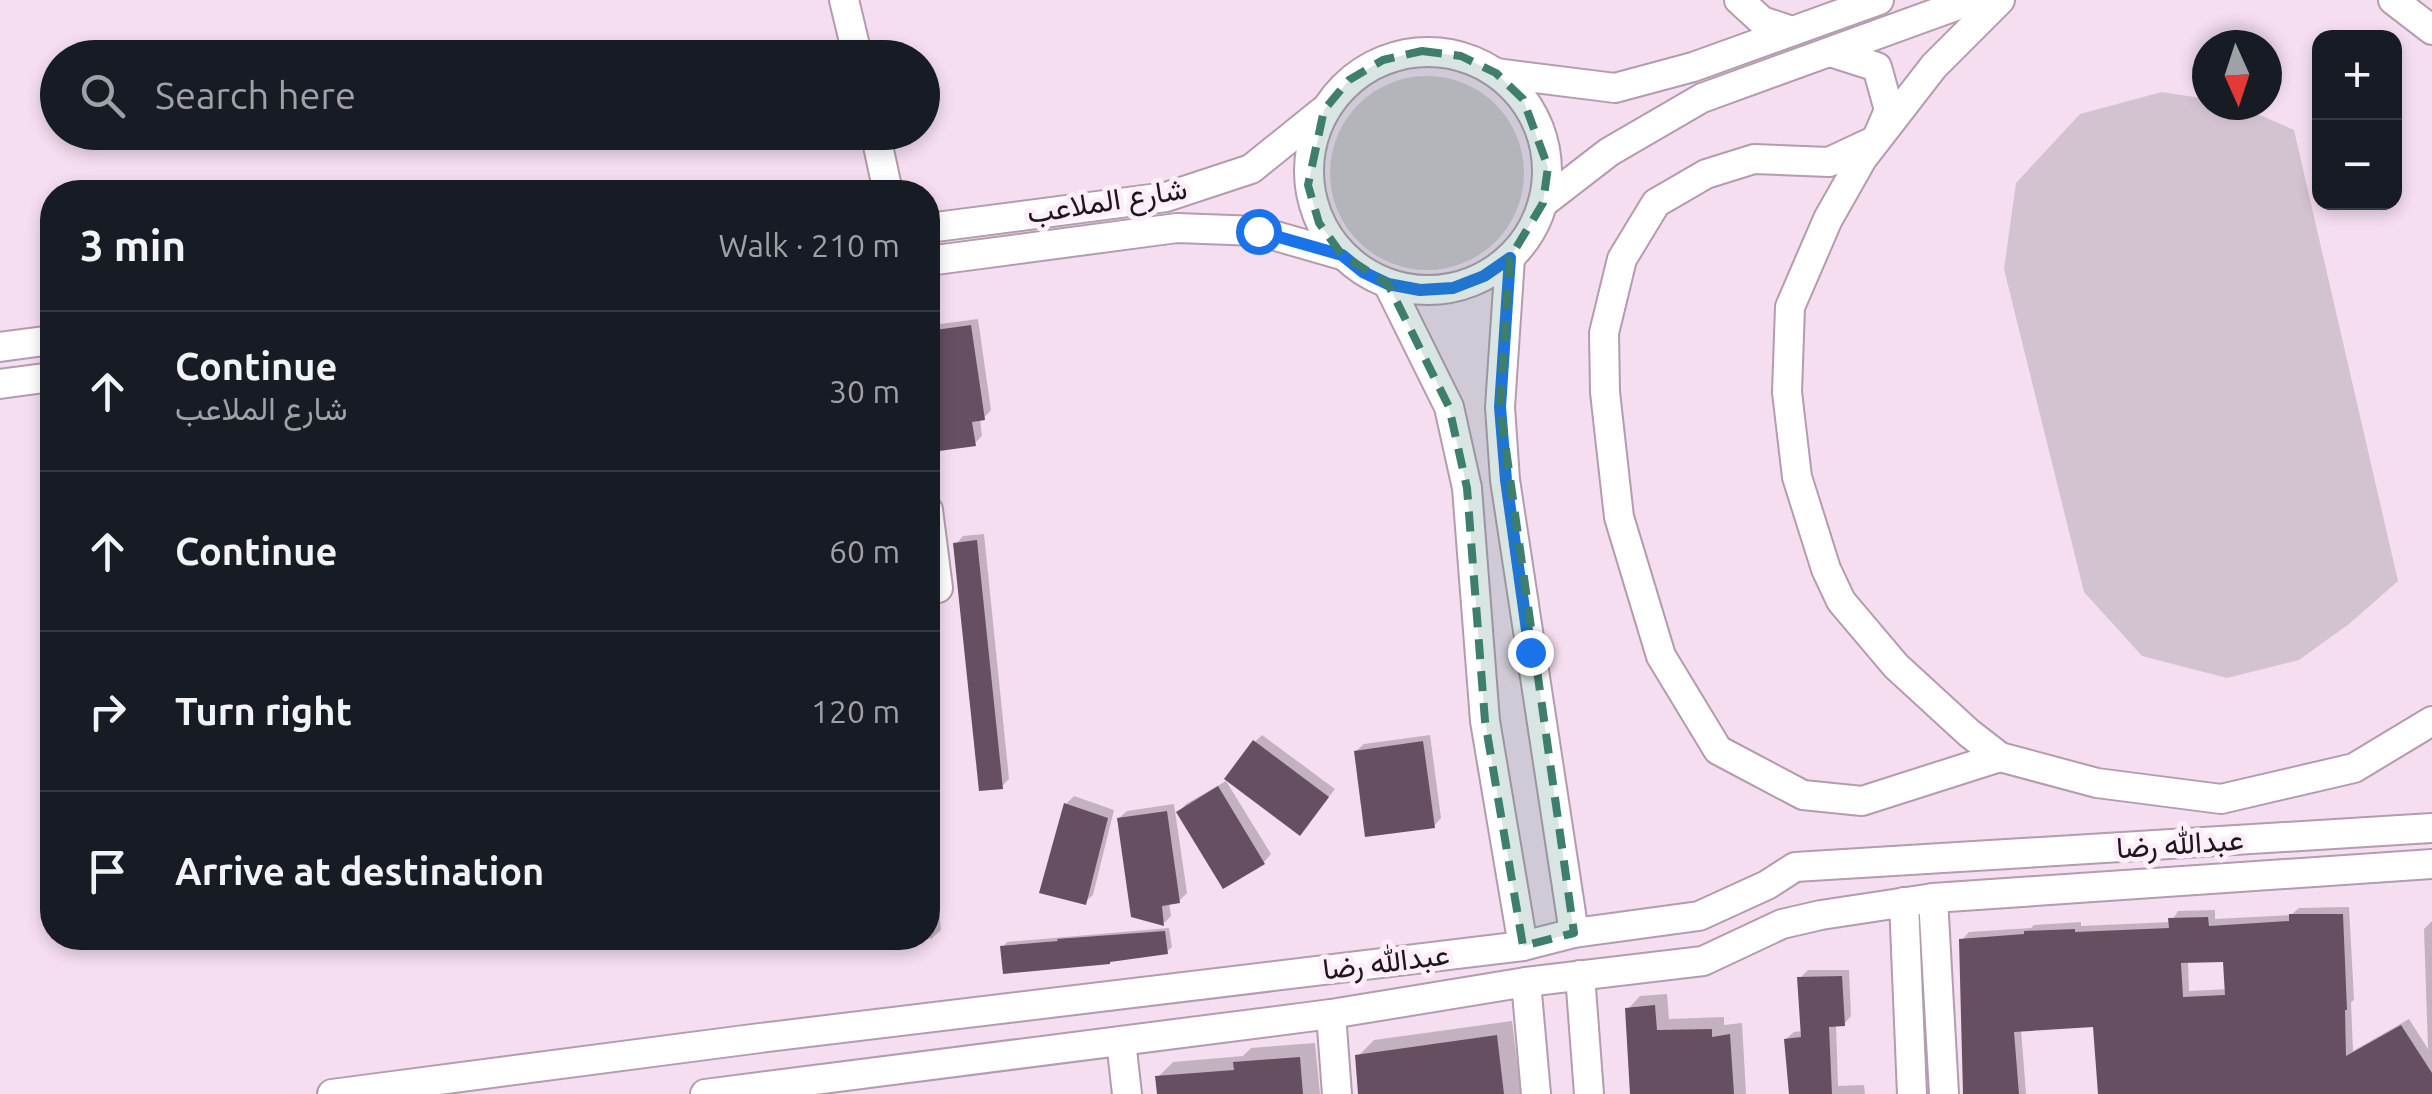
<!DOCTYPE html>
<meta charset="utf-8">
<style>
body{margin:0;font-family:Ubuntu,Vazirmatn,sans-serif;background:#20242c;color:#f1f3f6}
.controls{position:absolute;right:30px;top:30px;display:grid;overflow:hidden;border-radius:20px;box-shadow:0 5px 15px #0003}
.controls button{width:90px;height:90px;display:grid;place-items:center;padding:0;border:0;border-bottom:2px solid #363941;background:#171b24;color:#f1f3f6;font:50px sans-serif}
.compass{position:absolute;left:2192px;top:30px;width:90px;height:90px;border-radius:50%;background:#171b24;box-shadow:0 5px 15px #0003;rotate:177deg}
.stop{position:absolute;width:30px;height:30px;margin:-22px;border:8px solid #1a73e8;border-radius:50%;background:#fff}
.stop.end{background:#1a73e8;border-color:#fff;box-shadow:0 2px 10px #0008}
.list{margin:0;padding:0;list-style:none}
h2{display:flex;justify-content:space-between;align-items:center;height:130px;margin:0;padding:0 40px;font-size:42px}
h2 small{font-size:32px;font-weight:400;color:#9ea1a6}
.list li{display:grid;grid-template-columns:65px 1fr auto;gap:30px;align-items:center;box-sizing:border-box;height:160px;padding:0 40px;border-top:2px solid #363941}
.list b{display:block;font-size:38px;white-space:nowrap}
.list p{margin:0;font-size:32px;white-space:nowrap;color:#9ea1a6}
.list em{font-size:32px;font-style:normal;color:#9ea1a6}
.icon{flex:none;width:55px;height:55px;fill:none;stroke:currentColor;stroke-width:2;stroke-linecap:round;stroke-linejoin:round}
.map{position:relative;flex:none;width:2432px;height:1094px;overflow:hidden}
.search{position:absolute;background:#171b24;box-shadow:0 5px 15px #0003;left:40px;top:40px;width:900px;height:110px;display:flex;align-items:center;gap:25px;box-sizing:border-box;padding:0 35px;border-radius:55px;color:#9ea1a6;font-size:38px}
.panel{position:absolute;background:#171b24;box-shadow:0 5px 15px #0003;left:40px;top:180px;width:900px;height:770px;border-radius:40px}
.map>svg:first-child{display:block}
.green{fill:#d3c2cf}
.shadow{fill:#0003;fill-rule:evenodd}
.building{fill:#664f61;fill-rule:evenodd}
.lines{fill:none;stroke-linecap:round;stroke-linejoin:round}
.minor-casing{stroke:#b29cad;stroke-width:32}
.minor{stroke:#fff;stroke-width:28}
.route{stroke:#1a73e8;stroke-width:12}
.marked{fill:#3d7e6c;fill-opacity:0.2;stroke:#3d7e6c;stroke-width:8;stroke-dasharray:20 12;stroke-linejoin:round}
.labels{text-anchor:middle;stroke-width:10;stroke-linejoin:round;paint-order:stroke}
.street-label{font-size:30px;fill:#1e161d;stroke:#fdeef9}
</style>
<div class="map">
<svg width="2432" height="1094" viewBox="0 0 2432 1094">
<rect width="100%" height="100%" fill="#f5def0"/>
<g class="green">
<circle cx="1427" cy="173" r="97"/>
<polygon points="2162,92 2207,99 2207,105 2237,105 2294,130 2398,581 2349,624 2299,660 2227,678 2142,656 2084,592 2004,269 2016,183 2080,114"/>
</g>
<g class="shadow">
<polygon points="978,319 991,410 984,418 980,419 982,436 974,444 941,449 928,354 928,330 932,325"/>
<polygon points="984,534 1009,779 1002,786 956,544 963,536"/>
<polygon points="1262,735 1335,789 1307,825 1255,742"/>
<polygon points="1430,735 1441,818 1434,826 1356,751 1364,744"/>
<polygon points="1226,781 1271,854 1264,862 1179,812 1186,804"/>
<polygon points="1074,796 1114,810 1093,895 1085,902 1066,804"/>
<polygon points="1174,804 1187,893 1179,901 1169,902 1171,916 1164,923 1119,818 1127,811"/>
<polygon points="928,809 941,930 931,939 928,937"/>
<path d="M2349 907 2354 1000 2351 1002 2353 1051 2409 1019 2428 1049 2424 929 2432 921V1094H2101L2095 1025 2021 1029 2026 1094H1966L1962 940 1969 932 2031 928 2034 925 2081 922V926L2171 922 2178 911 2215 910V919L2291 915 2299 908ZM2226 959 2228 989 2189 991 2188 960Z"/>
<polygon points="1169,928 1172,947 1167,951 1003,947 1007,942"/>
<polygon points="1808,970 1849,970 1851,1016 1844,1024 1836,1024 1838,1086 1864,1085 1865,1094 1790,1094 1786,1039 1794,1032 1803,1031 1800,978"/>
<polygon points="1667,994 1669,1019 1724,1017 1724,1025 1742,1023 1746,1094 1633,1094 1628,1009 1640,996"/>
<polygon points="1512,1021 1521,1094 1361,1094 1358,1056 1374,1040"/>
<polygon points="1315,1043 1320,1094 1160,1094 1158,1077 1173,1062 1243,1056 1251,1048"/>
</g>
<g class="building">
<polygon points="971,325 985,420 972,422 976,446 939,451 928,372 928,331"/>
<polygon points="977,540 1003,789 979,791 953,543"/>
<polygon points="1253,740 1329,797 1300,836 1224,779"/>
<polygon points="1423,741 1435,828 1365,837 1354,751"/>
<polygon points="1218,786 1265,864 1223,889 1176,812"/>
<polygon points="1064,803 1108,818 1086,905 1039,893"/>
<polygon points="1167,811 1180,903 1162,906 1164,926 1131,917 1117,818"/>
<path d="M2289 914H2343L2347 1010H2345L2346 1056 2401 1025 2432 1073V1094H2098L2093 1027 2014 1032 2019 1094H1963L1959 939 2024 934V931L2075 929V932L2169 928 2168 918 2208 917 2209 926 2289 921ZM2223 962 2225 995 2183 997 2181 963Z"/>
<polygon points="1165,931 1168,954 1110,962 1110,964 1003,974 1000,946 1058,941 1057,939"/>
<polygon points="1842,976 1845,1026 1829,1027 1832,1094 1789,1094 1784,1039 1801,1037 1797,977"/>
<polygon points="1655,1005 1657,1030 1712,1029 1712,1037 1730,1034 1734,1094 1630,1094 1625,1008"/>
<polygon points="1497,1035 1504,1094 1358,1094 1355,1055"/>
<polygon points="1300,1057 1303,1094 1157,1094 1155,1076 1234,1070 1233,1062"/>
</g>
<g class="lines">
<defs>
<g id="minor">
<polyline points="844,0 858,58"/>
<polyline points="1739,0 1762,21 1792,31"/>
<polyline points="2000,0 1934,66 1862,159 1828,219 1790,307 1787,392 1797,477 1826,569 1841,601 1896,666 1969,733 2000,757 2097,783 2221,799 2354,768 2432,721"/>
<polyline points="2393,0 2432,30"/>
<polyline points="1830,52 1877,67 1889,110 1876,140 1829,162 1754,159 1706,174 1656,203 1622,259 1604,333 1605,392 1619,517 1661,656 1718,750 1803,795 1862,801 2000,757"/>
<circle cx="1428" cy="171" r="119"/>
<polyline points="1496,73 1615,88 1693,67 1879,0"/>
<polyline points="875,132 888,192"/>
<polyline points="1543,203 1609,152 1702,98 1972,0"/>
<polyline points="928,228 1166,197 1251,169 1323,111"/>
<polyline points="1510,258 1500,407 1505,480 1574,933"/>
<polyline points="928,261 1177,228 1258,231 1342,255"/>
<polyline points="1388,284 1449,407 1467,488 1485,721 1523,946"/>
<polyline points="0,347 52,340"/>
<polyline points="0,384 52,377"/>
<polyline points="928,510 938,588"/>
<polyline points="1933,898 1944,1094"/>
<polyline points="1904,902 1912,1094"/>
<polyline points="1580,975 1589,1094"/>
<polyline points="1526,982 1536,1094"/>
<polyline points="1331,1014 1337,1094"/>
<polyline points="1121,1041 1127,1094"/>
<polyline points="332,1094 760,1038 1523,946 1574,933 1699,916 1767,885 1795,867 2432,828"/>
<polyline points="705,1094 1331,1014 1526,982 1703,961 1782,924 1821,915 1933,898 2432,864"/>
</g>
</defs>
<use href="#minor" class="minor-casing"/>
<use href="#minor" class="minor"/>
</g>
<g class="lines">
<polyline class="route" points="1258,231 1342,255 1363,272 1388,284 1420,290 1453,288 1484,276 1510,258 1500,407 1506,480 1530,652"/>
</g>
<path class="marked" d="M1422 51 1461 56 1496 73 1523 99 1548 167 1543 203 1510 258 1500 407 1574 933 1523 946 1485 721 1467 488 1449 407 1388 284 1342 255 1319 223 1308 185 1324 110 1349 80 1383 60Z"/>
<g class="labels">
<g class="street-label">
<text transform="translate(1107 201) rotate(-9)" y="10">شارع الملاعب</text>
<text transform="translate(2180 844) rotate(-4)" y="10">عبدالله رضا</text>
<text transform="translate(1386 962) rotate(-7)" y="10">عبدالله رضا</text>
</g>
</g>
</svg>
<div class="controls">
<button>+</button>
<button>−</button>
</div>
<svg class="compass" viewBox="-18 -18 36 36"><path d="M0-13l5 13h-10z" fill="#e53935"/><path d="M0 13l5-13h-10z" fill="#9ea1a6"/></svg>
<div class="stop" style="left:1258px;top:231px"></div>
<div class="stop end" style="left:1530px;top:652px"></div>
<div class="search"><svg class="icon" aria-label="search" viewBox="0 0 24 24"><circle cx="10" cy="10" r="6"/><path d="M15 15l6 6"/></svg>Search here</div>
<section class="panel">
<h2>3 min<small>Walk · 210 m</small></h2>
<ul class="list">
<li><svg class="icon" aria-label="ahead" viewBox="0 0 24 24"><path d="M12 20V5M6 11l6-6 6 6"/></svg><div><b>Continue</b><p>شارع الملاعب</p></div><em>30 m</em></li>
<li><svg class="icon" aria-label="ahead" viewBox="0 0 24 24"><path d="M12 20V5M6 11l6-6 6 6"/></svg><div><b>Continue</b></div><em>60 m</em></li>
<li><svg class="icon" aria-label="right" viewBox="0 0 24 24"><path d="M7 20v-9h11M14 6l5 5-5 5"/></svg><div><b>Turn right</b></div><em>120 m</em></li>
<li><svg class="icon" aria-label="arrive" viewBox="0 0 24 24"><path d="M6 21V4h12l-3 4 3 4H6"/></svg><div><b>Arrive at destination</b></div></li>
</ul>
</section>
</div>
